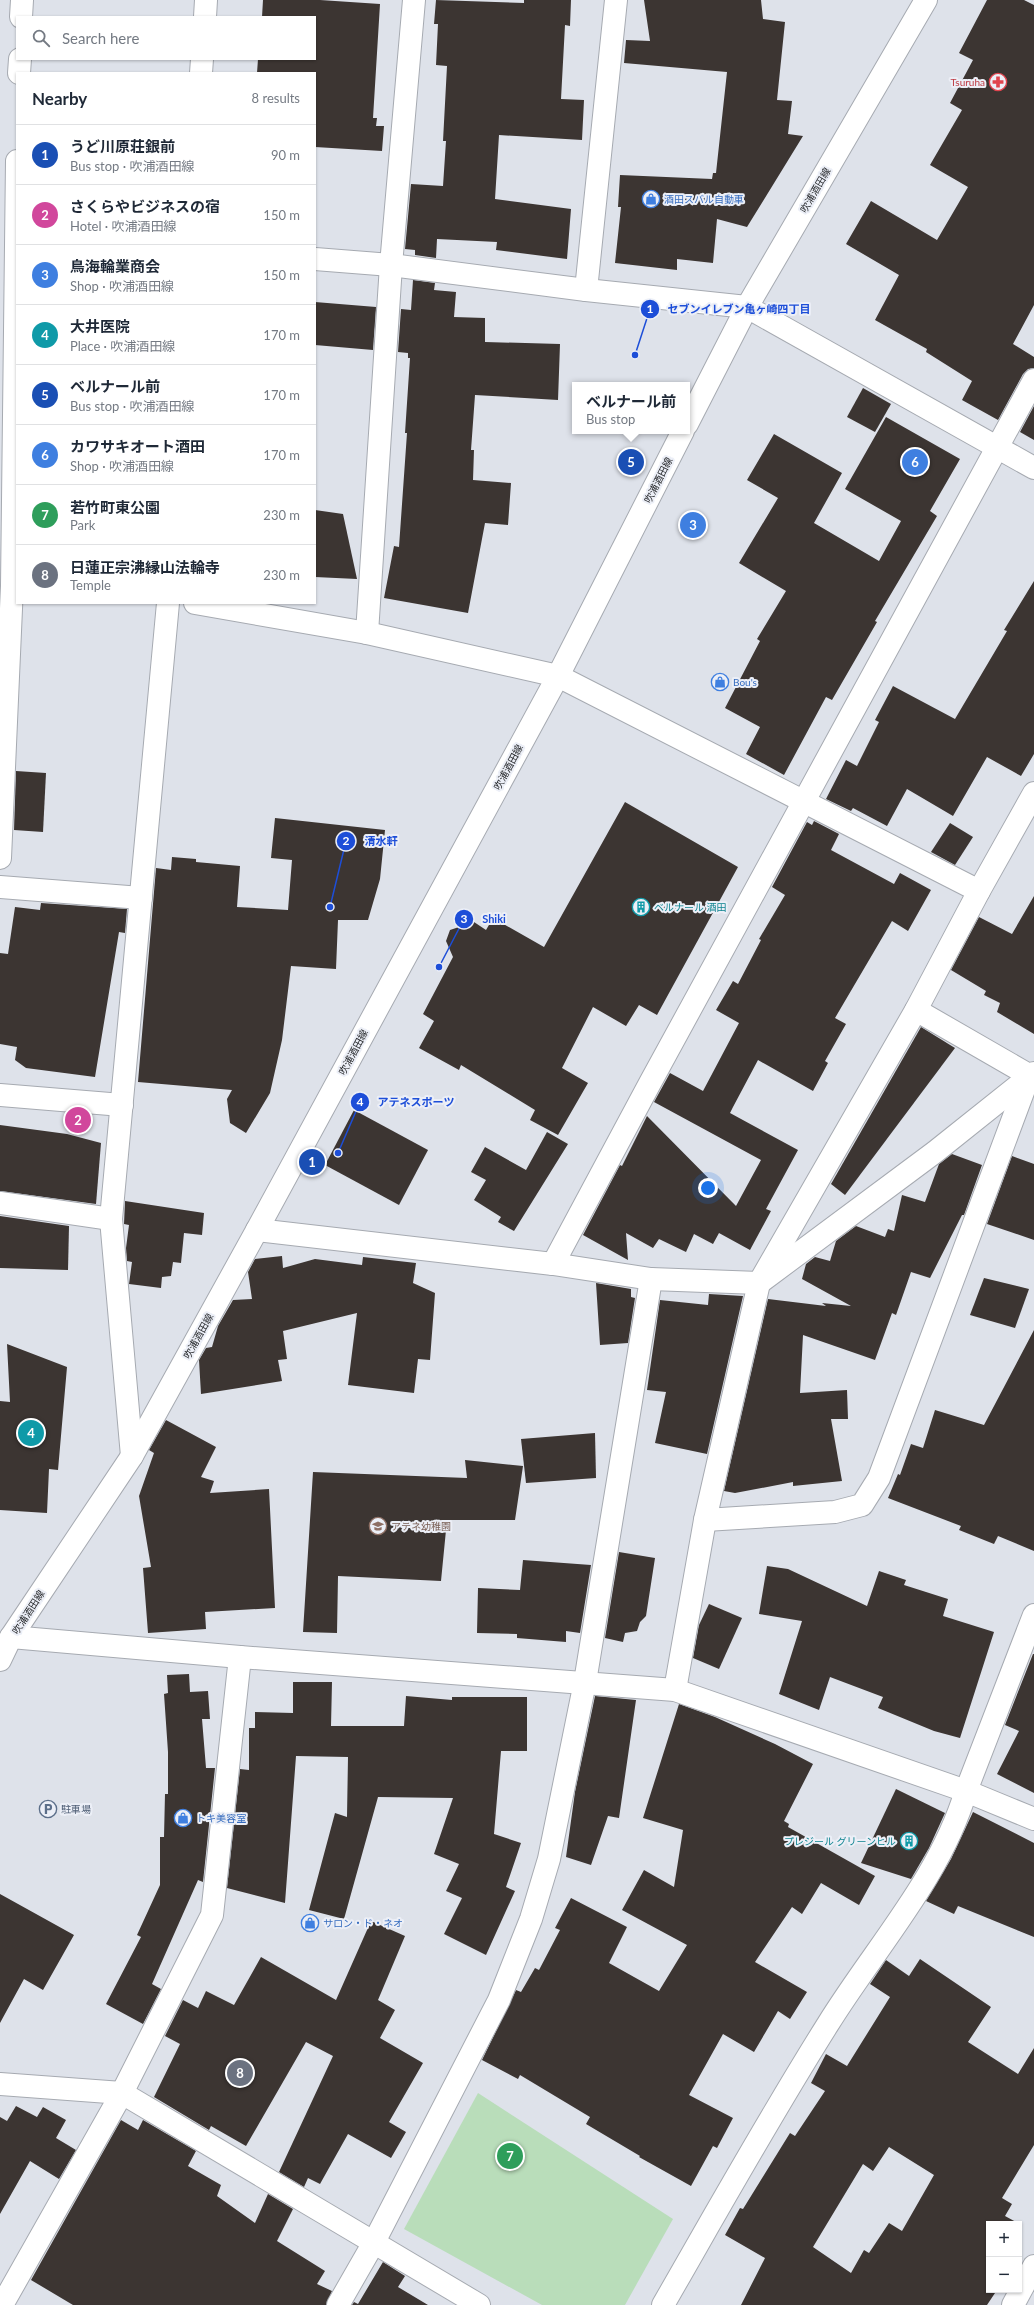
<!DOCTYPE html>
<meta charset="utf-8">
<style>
body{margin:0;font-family:Lato,"Noto Sans JP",sans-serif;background:#f2f2f3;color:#1f2937}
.controls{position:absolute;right:12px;bottom:12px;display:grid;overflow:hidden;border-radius:0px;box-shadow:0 1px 3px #0004}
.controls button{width:36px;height:36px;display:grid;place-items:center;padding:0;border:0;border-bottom:1px solid #e0e1e3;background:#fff;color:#1f2937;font:20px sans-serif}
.you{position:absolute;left:708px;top:1188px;width:14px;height:14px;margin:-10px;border:3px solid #fff;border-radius:50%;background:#1a73e8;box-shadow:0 0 0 6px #1a73e833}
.badge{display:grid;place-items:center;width:26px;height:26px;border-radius:50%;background:#d93025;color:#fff;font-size:13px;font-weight:700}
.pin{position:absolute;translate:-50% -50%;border:2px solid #fff;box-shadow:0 1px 4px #0006}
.popup{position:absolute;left:572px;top:382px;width:118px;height:52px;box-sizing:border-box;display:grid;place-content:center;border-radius:0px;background:#fff;filter:drop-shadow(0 1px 3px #0005);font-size:13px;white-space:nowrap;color:#747a83}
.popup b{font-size:15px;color:#1f2937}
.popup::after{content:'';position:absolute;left:50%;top:100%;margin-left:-8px;border:8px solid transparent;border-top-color:#fff}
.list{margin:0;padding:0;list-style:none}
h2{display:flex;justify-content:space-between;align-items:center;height:52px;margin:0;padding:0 16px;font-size:17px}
h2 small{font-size:13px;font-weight:400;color:#747a83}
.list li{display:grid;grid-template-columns:26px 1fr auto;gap:12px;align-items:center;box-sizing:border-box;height:60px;padding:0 16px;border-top:1px solid #e0e1e3}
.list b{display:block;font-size:15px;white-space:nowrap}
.list p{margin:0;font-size:13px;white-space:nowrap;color:#747a83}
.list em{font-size:13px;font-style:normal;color:#747a83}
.icon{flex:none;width:22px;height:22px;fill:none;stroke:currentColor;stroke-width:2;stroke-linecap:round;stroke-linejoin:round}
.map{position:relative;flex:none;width:1034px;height:2305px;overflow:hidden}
.search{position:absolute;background:#fff;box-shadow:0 1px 3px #0004;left:16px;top:16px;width:300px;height:44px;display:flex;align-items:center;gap:10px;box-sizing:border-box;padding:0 14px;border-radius:0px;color:#747a83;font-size:15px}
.panel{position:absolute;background:#fff;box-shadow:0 1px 3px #0004;left:16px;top:72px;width:300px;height:532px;border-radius:0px}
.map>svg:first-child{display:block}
.green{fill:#b9ddba}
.building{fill:#3c3532;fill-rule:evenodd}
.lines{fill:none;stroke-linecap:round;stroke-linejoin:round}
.minor-casing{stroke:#a6aab1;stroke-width:24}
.tertiary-casing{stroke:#a6aab1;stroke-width:24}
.secondary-casing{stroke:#a6aab1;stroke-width:24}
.minor{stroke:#fff;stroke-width:22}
.tertiary{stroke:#fff;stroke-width:22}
.secondary{stroke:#fff;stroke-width:22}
.labels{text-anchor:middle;stroke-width:4;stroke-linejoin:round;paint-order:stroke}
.health-label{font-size:10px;fill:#be3a42;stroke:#eceff7;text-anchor:end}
.street-label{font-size:10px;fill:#282a2d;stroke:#eceff7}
.shop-label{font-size:10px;fill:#366cbe;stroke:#eceff7;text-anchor:start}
.culture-label{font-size:10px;fill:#0d838f;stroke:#eceff7;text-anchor:start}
.education-label{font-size:10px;fill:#785e54;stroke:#eceff7;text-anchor:start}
.service-label{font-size:10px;fill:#4e5e75;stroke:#eceff7;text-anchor:start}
.leader{fill:none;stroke:#1d4ed8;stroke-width:1.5}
.callout-dot{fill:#1d4ed8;stroke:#eceff7;stroke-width:1.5}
.mark-label{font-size:12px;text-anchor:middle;font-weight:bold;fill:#fff}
.callout-label{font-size:11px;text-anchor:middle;font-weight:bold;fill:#1d4ed8;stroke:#eceff7;stroke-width:4;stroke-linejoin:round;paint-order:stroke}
</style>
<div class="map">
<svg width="1034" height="2305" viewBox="0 0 1034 2305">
<rect width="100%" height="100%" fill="#dee2ea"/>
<polygon class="green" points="478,2093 673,2219 625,2305 542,2305 404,2229"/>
<g class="building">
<polygon points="263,0 320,0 380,4 373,118 377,118 376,126 384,126 382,151 315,147 315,73 257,73 258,59 315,59 315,17 262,17"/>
<polygon points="436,0 524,3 524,0 571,0 570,26 565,25 561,99 584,100 582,140 499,135 495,199 571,209 567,259 496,250 497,242 437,239 436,258 415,255 415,250 405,249 411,184 443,186 446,141 443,141 447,66 436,65 438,24 434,24"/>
<polygon points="644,0 761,0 763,19 785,22 777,100 792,101 788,134 803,136 747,227 717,219 713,263 677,259 677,270 615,263 621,207 618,207 620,175 712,179 713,173 716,173 727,72 624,63 626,40 650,41"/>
<polygon points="987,0 1024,0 1034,5 1034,305 1013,344 1034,357 1034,368 1028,369 1023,374 998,420 962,400 972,381 926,352 927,349 875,320 899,275 846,244 871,201 937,240 968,187 930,165 962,110 950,103 973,60 959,53"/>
<polygon points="413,280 435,283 434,290 456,292 454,317 485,318 485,342 560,344 558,400 475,395 471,450 474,450 473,480 511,483 508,525 485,523 468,613 384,598 394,546 399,547 407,433 405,433 410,358 408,358 408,353 398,352 401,309 411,310"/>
<polygon points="315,302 376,307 373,350 315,345"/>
<polygon points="863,388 891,404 875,432 847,417"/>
<polygon points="1034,406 1034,440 1020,432"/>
<polygon points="886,417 960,459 930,511 937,516 875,621 877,622 832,700 826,697 784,775 746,754 760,727 725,708 760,641 757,639 786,591 739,563 778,498 747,480 774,434 842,473 814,523 879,561 901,521 845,489"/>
<polygon points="315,510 343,514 357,579 315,577"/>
<polygon points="1034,581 1034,754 1021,776 987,757 953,816 907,789 887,826 853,808 851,811 826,799 846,760 857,766 879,722 875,720 893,686 955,719 1007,631 1004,630"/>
<polygon points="16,771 46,773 43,832 14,830"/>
<polygon points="625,802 738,867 657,1015 639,1005 626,1026 593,1007 562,1068 588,1083 558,1135 530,1120 535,1110 461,1065 459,1070 419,1048 434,1021 423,1014 453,957 446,941 450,930 474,922 486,930 493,918 544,947"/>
<polygon points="275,818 385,830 380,879 368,920 338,920 336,969 291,966 282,1040 270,1093 246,1133 230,1123 227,1099 232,1090 138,1082 156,868 171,870 172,857 196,859 196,862 240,866 237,907 288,910 292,860 271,858"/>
<polygon points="814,821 839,834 831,850 894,884 900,873 931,890 908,931 892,921 835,1018 846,1024 825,1061 828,1063 813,1091 758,1060 733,1107 730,1113 798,1150 766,1209 771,1211 750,1250 719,1233 713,1244 694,1234 686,1252 659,1239 653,1248 626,1233 628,1260 583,1235 620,1165 622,1166 647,1116 736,1206 761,1160 654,1102 670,1073 703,1091 739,1023 716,1010 733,981 738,984 761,940 759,939 785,895 772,887 807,822 812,825"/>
<polygon points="950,823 973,837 955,865 931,852"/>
<polygon points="1034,896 1034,1034 997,1012 1000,1003 984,995 986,991 951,970 979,917 1012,934"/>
<polygon points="41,903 127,909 125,933 119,932 95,1077 26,1068 15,1060 17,1047 0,1044 0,953 8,954 15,907 40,910"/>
<polygon points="921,1027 955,1048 845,1195 831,1184"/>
<polygon points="354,1110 428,1150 399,1205 325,1165"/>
<polygon points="0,1125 67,1134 101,1143 96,1204 0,1191"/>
<polygon points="547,1132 568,1144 514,1231 498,1222 501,1217 474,1200 486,1180 471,1172 485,1147 526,1170"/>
<polygon points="952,1154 982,1165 964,1215 962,1215 930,1278 911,1272 896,1315 892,1313 875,1360 803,1335 800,1393 847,1390 848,1419 831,1419 842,1481 793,1486 793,1482 735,1493 724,1491 768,1299 826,1306 822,1303 851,1306 802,1279 806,1264 815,1257 830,1261 836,1241 856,1226 885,1237 888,1229 894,1231 902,1195 925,1202 939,1164"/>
<polygon points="1012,1156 1034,1164 1034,1240 987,1224"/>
<polygon points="125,1201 204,1213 202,1235 184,1233 181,1263 173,1262 171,1276 162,1277 161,1288 129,1284 132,1262 127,1261 126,1248 129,1225 124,1224"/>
<polygon points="0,1216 69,1226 68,1270 0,1268"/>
<polygon points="282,1256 283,1268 315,1259 362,1265 363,1257 416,1263 413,1283 435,1293 430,1360 418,1359 414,1393 348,1385 357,1313 283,1331 287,1359 278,1360 282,1381 201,1394 199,1360 206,1348 212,1347 218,1326 233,1300 252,1299 248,1272 255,1259"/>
<polygon points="984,1278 1029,1289 1015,1328 970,1315"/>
<polygon points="596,1283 631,1289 631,1297 635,1298 628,1343 600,1345"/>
<polygon points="709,1294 743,1296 707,1454 655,1443 666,1392 647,1390 660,1300 708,1305"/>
<polygon points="1034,1330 1034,1551 998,1536 994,1544 959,1530 961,1526 888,1498 898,1474 900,1475 911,1444 923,1448 935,1410 984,1425"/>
<polygon points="7,1344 67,1367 58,1470 49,1469 47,1513 0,1510 0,1401 10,1402"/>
<polygon points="166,1420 216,1447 201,1477 214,1481 210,1493 269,1489 275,1608 205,1612 206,1629 148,1633 143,1568 151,1567 139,1496 154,1453 149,1450"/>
<polygon points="595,1433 596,1478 526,1483 521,1439"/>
<polygon points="465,1460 523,1466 515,1520 447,1520 441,1581 338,1576 337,1633 303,1632 313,1472 467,1478"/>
<polygon points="619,1552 655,1558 646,1616 640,1622 637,1631 625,1633 623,1642 605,1638"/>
<polygon points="523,1560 591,1565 580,1633 566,1631 566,1642 517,1638 517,1634 477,1633 478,1588 520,1590"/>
<polygon points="767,1566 788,1569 867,1606 879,1571 906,1580 904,1585 948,1599 943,1616 994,1632 960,1738 934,1731 878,1708 883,1697 830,1677 819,1710 779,1694 802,1621 759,1614"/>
<polygon points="709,1604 742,1618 719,1669 693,1658 699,1625"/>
<polygon points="1033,1654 1034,1654 1034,1793 997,1774 1019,1731 1005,1725"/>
<polygon points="189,1674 190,1692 208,1691 210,1719 202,1719 206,1768 215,1768 203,1882 198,1880 152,1984 161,1989 143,2024 106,2004 141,1937 137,1935 160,1885 160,1837 164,1837 165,1794 168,1794 168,1752 164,1694 168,1693 167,1675"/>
<polygon points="293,1682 332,1682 331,1726 404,1726 406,1696 452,1700 452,1697 527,1697 527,1751 501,1751 494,1834 521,1843 506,1887 515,1891 486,1955 444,1934 462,1898 446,1891 459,1864 434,1854 453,1798 378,1797 344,1919 309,1910 335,1813 347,1817 348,1757 296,1756 285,1903 227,1888 240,1769 249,1770 249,1728 255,1728 255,1712 293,1713"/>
<polygon points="595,1696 636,1700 619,1818 608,1816 591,1865 566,1857 575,1792"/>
<polygon points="679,1704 715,1717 775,1744 813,1764 784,1821 789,1824 788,1827 875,1876 859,1905 821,1883 802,1914 792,1907 755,1962 807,1992 790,2019 778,2011 754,2052 723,2034 689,2095 733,2118 717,2148 713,2146 691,2186 639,2157 640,2156 586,2124 590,2117 520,2075 518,2079 482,2060 516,1990 521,1992 535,1968 539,1970 560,1930 555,1928 571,1898 627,1927 609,1963 659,1991 687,1945 622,1910 644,1870 674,1887 683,1830 643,1818"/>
<polygon points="896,1789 945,1813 929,1848 911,1879 861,1863"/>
<polygon points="973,1812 1034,1843 1034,1937 958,1906 954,1914 926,1901 951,1859"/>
<polygon points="0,1894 74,1935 43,1990 24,1979 0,2023"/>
<polygon points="371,1921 405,1936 378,2000 395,2010 380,2038 423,2063 389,2122 406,2132 391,2158 348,2134 320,2184 308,2178 304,2187 279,2172 333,2056 306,2042 246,2146 211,2126 209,2130 154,2097 180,2044 165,2036 183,2000 198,2008 206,1991 234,2005 261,1957 336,2000"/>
<path d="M920 1959 991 2007 968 2042 1018 2074 1034 2048V2145L1002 2198 1012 2204 1005 2216 1016 2222 989 2224V2290H997L987 2305H741L765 2258 725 2235 740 2208 743 2209 790 2133 795 2136 825 2091 811 2083 826 2054 847 2066 890 1997 870 1984 886 1960 909 1976ZM889 2147 934 2175 902 2231 889 2223 869 2253 864 2250 851 2273 813 2247 863 2164 873 2171Z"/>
<polygon points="16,2106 37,2117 43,2107 66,2120 56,2138 76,2150 59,2179 30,2161 0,2214 0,2117 7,2121"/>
<polygon points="121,2120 138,2130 143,2120 196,2151 188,2166 221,2185 217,2196 255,2223 268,2194 293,2209 277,2241 325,2271 317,2284 332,2291 326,2305 73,2305 31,2280"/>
<polygon points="383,2262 405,2276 398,2287 428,2305 352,2305 354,2302 358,2304"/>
</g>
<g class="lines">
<defs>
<g id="minor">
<polyline points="21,17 22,0"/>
<polyline points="205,17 206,0"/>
<polyline points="19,73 20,59"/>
<polyline points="201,73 202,59"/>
<polyline points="315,259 391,265 586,290 747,307 1034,468"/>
<polyline points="586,290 616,0"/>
<polyline points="195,603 367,633 558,676 979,891"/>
<polyline points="367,633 391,265 414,0"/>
<polyline points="0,858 12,586 17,161"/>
<polyline points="0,887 141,898"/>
<polyline points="916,1010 1034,1078"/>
<polyline points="0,1095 122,1105"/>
<polyline points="0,1203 111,1219"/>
<polyline points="257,1230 553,1264 651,1279 759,1283 935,1152 1034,1073"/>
<polyline points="553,1264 650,1083 1034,380"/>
<polyline points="132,1456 111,1219 168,603"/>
<polyline points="705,1520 835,1512 862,1505 879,1478 1029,1076"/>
<polyline points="11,1637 240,1657 675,1690 966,1791 1034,1819"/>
<polyline points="675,1690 705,1520 759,1283 916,1010 979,891 1034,793"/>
<polyline points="966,1791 1034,1615"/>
<polyline points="0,2084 122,2093 479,2305"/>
<polyline points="2,2305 122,2093 212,1915 240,1657"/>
<polyline points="338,2305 373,2244 499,2000 531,1919 549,1859 585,1682 651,1279"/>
<polyline points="1013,2305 1034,2266"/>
</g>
<path id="tertiary" d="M663 2305C717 2211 770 2116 828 2024 875 1948 940 1878 966 1791"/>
<g id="secondary">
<polyline points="687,424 747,307 926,0"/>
<polyline points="0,1660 11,1637 132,1456 257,1230 558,676 683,431"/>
</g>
</defs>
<use href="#minor" class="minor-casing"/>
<use href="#tertiary" class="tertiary-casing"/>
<use href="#secondary" class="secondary-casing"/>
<use href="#minor" class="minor"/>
<use href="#tertiary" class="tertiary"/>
<use href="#secondary" class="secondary"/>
</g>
<defs>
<symbol id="pharmacy-ring" viewBox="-11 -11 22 22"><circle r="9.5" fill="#eceff7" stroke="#e0444e" stroke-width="1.5"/><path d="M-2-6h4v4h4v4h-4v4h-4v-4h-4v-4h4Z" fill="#e0444e"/></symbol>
<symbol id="shop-ring" viewBox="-11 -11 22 22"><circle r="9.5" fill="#eceff7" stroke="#3f7fe0" stroke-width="1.5"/><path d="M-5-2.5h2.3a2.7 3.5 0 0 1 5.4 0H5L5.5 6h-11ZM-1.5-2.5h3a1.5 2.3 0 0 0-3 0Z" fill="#3f7fe0"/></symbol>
<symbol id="building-ring" viewBox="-11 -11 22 22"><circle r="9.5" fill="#eceff7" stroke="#0f9aa8" stroke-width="1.5"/><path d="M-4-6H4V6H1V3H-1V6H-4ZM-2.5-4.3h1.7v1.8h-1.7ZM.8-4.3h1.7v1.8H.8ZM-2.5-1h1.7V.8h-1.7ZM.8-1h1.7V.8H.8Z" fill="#0f9aa8"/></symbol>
<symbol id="school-ring" viewBox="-11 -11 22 22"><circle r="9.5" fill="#eceff7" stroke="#8d6e63" stroke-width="1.5"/><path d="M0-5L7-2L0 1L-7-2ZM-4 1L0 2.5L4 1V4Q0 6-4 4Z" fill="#8d6e63"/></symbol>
<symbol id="parking-ring" viewBox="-11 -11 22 22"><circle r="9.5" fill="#eceff7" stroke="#5c6f8a" stroke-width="1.5"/><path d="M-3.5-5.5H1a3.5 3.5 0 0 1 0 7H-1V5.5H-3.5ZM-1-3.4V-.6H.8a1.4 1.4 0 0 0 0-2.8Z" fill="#5c6f8a"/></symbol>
</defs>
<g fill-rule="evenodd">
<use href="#pharmacy-ring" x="988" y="72" width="20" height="20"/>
<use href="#shop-ring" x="641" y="189" width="20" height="20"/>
<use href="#shop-ring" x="710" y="672" width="20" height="20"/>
<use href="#building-ring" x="631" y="897" width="20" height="20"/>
<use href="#school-ring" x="368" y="1516" width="20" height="20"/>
<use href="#parking-ring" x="38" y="1799" width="20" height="20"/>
<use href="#shop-ring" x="173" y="1808" width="20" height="20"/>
<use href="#building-ring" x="899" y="1831" width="20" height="20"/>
<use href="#shop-ring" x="300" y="1913" width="20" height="20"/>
</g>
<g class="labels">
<g class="health-label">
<text x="985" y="86">Tsuruha</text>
</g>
<g class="street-label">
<text transform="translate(815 190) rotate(-60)" y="4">吹浦酒田線</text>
<text transform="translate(658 480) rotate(-63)" y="4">吹浦酒田線</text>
<text transform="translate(508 767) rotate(-62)" y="4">吹浦酒田線</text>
<text transform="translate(353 1052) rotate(-62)" y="4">吹浦酒田線</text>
<text transform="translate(198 1336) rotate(-61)" y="4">吹浦酒田線</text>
<text transform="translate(28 1612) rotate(-57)" y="4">吹浦酒田線</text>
</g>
<g class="shop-label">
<text x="664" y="203">酒田スバル自動車</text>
<text x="733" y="686">Bou's</text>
<text x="196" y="1822">トキ美容室</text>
<text x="323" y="1927">サロン・ド・ネオ</text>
</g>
<g class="culture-label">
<text x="654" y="911">ベルナール 酒田</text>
<text x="896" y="1845" text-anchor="end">プレジール グリーンヒル</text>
</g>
<g class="education-label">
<text x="391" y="1530">アテネ幼稚園</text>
</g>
<g class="service-label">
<text x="61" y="1813">駐車場</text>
</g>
</g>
<path class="leader" d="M635 355L650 309M330 907L346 841M439 967L464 919M338 1153L360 1102"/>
<g class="callout-dot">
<circle cx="635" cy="355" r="4"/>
<circle cx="330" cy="907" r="4"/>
<circle cx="439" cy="967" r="4"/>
<circle cx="338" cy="1153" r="4"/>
<circle cx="650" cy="309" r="10"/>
<circle cx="346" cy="841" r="10"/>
<circle cx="464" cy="919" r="10"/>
<circle cx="360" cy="1102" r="10"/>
</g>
<g class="mark-label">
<text x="650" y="313">1</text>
<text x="346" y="845">2</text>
<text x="464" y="923">3</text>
<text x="360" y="1106">4</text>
</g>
<g class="callout-label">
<text x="739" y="313">セブンイレブン亀ヶ崎四丁目</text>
<text x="381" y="845">清水軒</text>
<text x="494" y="923">Shiki</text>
<text x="416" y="1106">アテネスポーツ</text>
</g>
</svg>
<div class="controls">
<button>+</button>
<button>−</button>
</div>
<div class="you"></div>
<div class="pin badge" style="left:312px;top:1162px;background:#1a4fb4">1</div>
<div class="pin badge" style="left:78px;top:1120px;background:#d1479c">2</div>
<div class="pin badge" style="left:693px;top:525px;background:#3f7fe0">3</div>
<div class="pin badge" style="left:31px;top:1433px;background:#0f9aa8">4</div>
<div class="pin badge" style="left:631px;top:462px;background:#1a4fb4">5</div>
<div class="popup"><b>ベルナール前</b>Bus stop</div>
<div class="pin badge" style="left:915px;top:462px;background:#3f7fe0">6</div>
<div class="pin badge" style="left:510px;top:2156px;background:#2e9e5b">7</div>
<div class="pin badge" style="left:240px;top:2073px;background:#6b7280">8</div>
<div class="search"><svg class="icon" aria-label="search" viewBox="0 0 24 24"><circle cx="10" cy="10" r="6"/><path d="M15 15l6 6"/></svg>Search here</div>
<section class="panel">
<h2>Nearby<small>8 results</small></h2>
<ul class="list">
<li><span class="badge" style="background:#1a4fb4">1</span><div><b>うど川原荘銀前</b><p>Bus stop · 吹浦酒田線</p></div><em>90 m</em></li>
<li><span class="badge" style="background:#d1479c">2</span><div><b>さくらやビジネスの宿</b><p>Hotel · 吹浦酒田線</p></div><em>150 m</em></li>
<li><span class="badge" style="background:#3f7fe0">3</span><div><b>鳥海輪業商会</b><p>Shop · 吹浦酒田線</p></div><em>150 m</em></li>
<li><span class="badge" style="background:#0f9aa8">4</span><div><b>大井医院</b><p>Place · 吹浦酒田線</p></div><em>170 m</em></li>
<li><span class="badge" style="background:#1a4fb4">5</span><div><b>ベルナール前</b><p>Bus stop · 吹浦酒田線</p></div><em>170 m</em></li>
<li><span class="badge" style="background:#3f7fe0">6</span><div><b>カワサキオート酒田</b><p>Shop · 吹浦酒田線</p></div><em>170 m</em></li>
<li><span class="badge" style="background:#2e9e5b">7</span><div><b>若竹町東公園</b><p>Park</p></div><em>230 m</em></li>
<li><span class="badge" style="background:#6b7280">8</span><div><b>日蓮正宗沸縁山法輪寺</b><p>Temple</p></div><em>230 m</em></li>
</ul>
</section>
</div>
